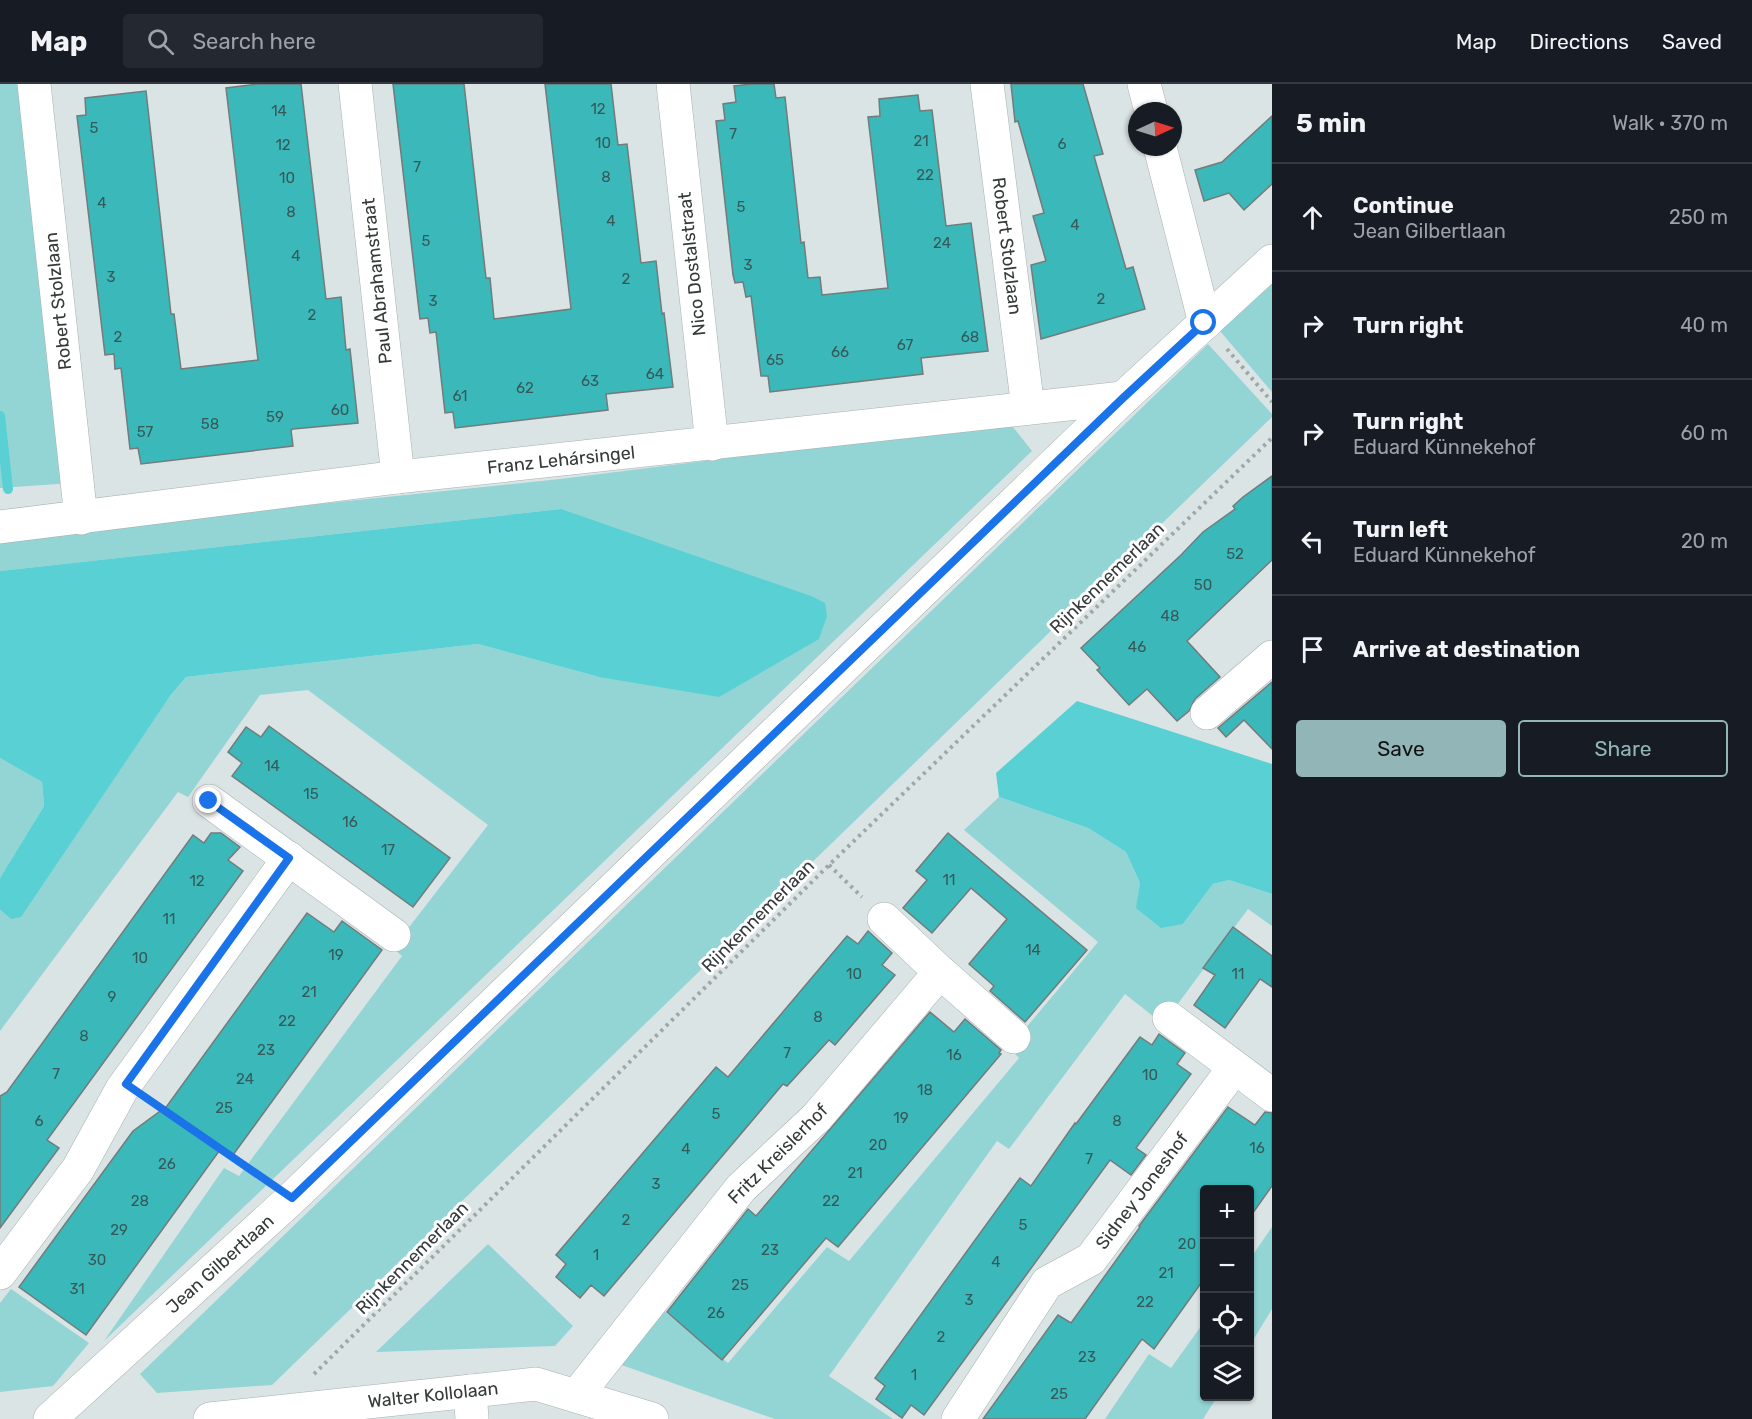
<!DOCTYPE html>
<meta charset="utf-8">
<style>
body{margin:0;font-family:Rubik,sans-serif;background:#242831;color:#f1f3f6}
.controls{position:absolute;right:18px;bottom:18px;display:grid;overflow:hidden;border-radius:6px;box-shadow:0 2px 4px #0004}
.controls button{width:54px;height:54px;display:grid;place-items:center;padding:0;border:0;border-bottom:2px solid #363941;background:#171b24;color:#f1f3f6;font:30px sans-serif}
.compass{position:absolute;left:1128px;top:18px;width:54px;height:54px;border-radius:50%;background:#171b24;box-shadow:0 2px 4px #0004;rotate:86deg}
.stop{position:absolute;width:18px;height:18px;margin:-14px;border:4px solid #1a73e8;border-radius:50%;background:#fff}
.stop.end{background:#1a73e8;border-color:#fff;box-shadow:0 2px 6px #0008}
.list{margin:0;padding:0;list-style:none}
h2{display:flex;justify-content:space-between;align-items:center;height:78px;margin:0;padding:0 24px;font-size:26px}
h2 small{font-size:20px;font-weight:400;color:#9ea1a6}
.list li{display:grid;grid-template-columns:39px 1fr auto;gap:18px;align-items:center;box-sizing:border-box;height:108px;padding:0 24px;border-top:2px solid #363941}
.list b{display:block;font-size:22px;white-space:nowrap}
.list p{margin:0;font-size:20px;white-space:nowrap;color:#9ea1a6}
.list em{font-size:20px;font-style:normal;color:#9ea1a6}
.actions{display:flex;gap:12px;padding:18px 24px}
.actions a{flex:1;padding:14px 0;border:2px solid #92b6b8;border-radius:6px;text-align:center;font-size:21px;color:#92b6b8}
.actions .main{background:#92b6b8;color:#111}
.icon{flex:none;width:33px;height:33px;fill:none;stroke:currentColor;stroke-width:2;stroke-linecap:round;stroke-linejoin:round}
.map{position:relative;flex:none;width:1272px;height:1335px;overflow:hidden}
header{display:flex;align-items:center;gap:36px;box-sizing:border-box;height:84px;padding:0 30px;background:#171b24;border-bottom:2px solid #363941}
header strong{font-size:28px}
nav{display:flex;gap:33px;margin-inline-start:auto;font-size:21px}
.search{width:420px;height:54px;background:#242831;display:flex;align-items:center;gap:15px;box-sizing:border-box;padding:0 21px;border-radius:6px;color:#9ea1a6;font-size:22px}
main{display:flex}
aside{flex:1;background:#171b24}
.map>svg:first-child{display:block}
.green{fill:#93d4d5}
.water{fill:#59d1d4}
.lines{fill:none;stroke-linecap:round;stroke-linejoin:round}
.stream{stroke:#59d1d4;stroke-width:10}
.building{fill:#3bb8ba;stroke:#737b7b;stroke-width:1.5}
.minor-casing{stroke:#a7b0b0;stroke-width:34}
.path{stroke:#9fa7a7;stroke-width:4;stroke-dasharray:3 4.5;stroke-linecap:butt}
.minor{stroke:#fff;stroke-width:33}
.route{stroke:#1a73e8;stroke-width:8}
.labels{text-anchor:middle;stroke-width:6;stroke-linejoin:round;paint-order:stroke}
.number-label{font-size:15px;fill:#365959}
.street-label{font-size:18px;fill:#353939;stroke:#fff}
</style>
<header>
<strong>Map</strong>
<div class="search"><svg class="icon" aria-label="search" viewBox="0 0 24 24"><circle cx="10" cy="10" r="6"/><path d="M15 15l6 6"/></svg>Search here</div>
<nav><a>Map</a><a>Directions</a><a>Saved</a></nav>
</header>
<main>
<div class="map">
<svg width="1272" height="1335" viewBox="0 0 1272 1335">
<rect width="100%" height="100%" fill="#dae4e4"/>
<g class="green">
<polygon points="0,0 30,0 72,399 0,404"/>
<polygon points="1272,198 1272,308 1220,247"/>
<polygon points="1208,260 1272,330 1272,333 272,1301 157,1309 140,1290"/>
<polygon points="1010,339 1032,367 104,1257 224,1084 239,1092 402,872 393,864 488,741 308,606 260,611 188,713 178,708 0,947 0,826 11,835 170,612 186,593 478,560 599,593 561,425 0,487 0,453 560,395"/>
<polygon points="0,674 42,698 44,722 0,794"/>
<polygon points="999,713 1088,744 1126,768 1140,799 1137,824 1183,840 1213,800 1229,796 1272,810 1272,842 1248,825 1163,940 1125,910 1009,1065 997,1057 829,1292 893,1335 775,1335 613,1278 658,1222 728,1279 827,1163 849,1177 1019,974 1009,964 1098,858 964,746"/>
<polygon points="1272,1143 1272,1225 1250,1261 1250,1175"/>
<polygon points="488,1160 573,1242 555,1262 376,1268"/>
<polygon points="11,1205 89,1259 53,1302 0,1308 0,1219"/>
<polygon points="1204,1238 1204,1312 1217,1313 1203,1335 1105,1335 1149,1270 1171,1284"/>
</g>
<g class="water">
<polygon points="561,425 811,512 825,519 827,532 819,555 719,613 599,593 478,560 186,593 170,612 21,833 11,835 0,826 0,794 44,722 42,698 0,674 0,487"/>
<polygon points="1077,617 1272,680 1272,810 1229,796 1213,800 1183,840 1161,844 1136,824 1140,799 1126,768 1088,744 999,713 996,689"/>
</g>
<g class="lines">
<polyline class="stream" points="0,332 8,405"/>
</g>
<g class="building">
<polygon points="258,0 301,0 326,215 341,213 346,266 350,265 358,339 293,345 291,346 293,362 141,380 138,364 130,365 121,284 115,285 114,270 105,271 77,32 86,31 85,14 146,7 171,230 174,230 181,285 258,276 226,4"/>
<polygon points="393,0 464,0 486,194 490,194 494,235 571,225 545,0 611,0 618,61 627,60 641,179 656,177 662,230 664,229 673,303 606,310 608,326 455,344 453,328 445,329 436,248 430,249 428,234 420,235 419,227"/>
<polygon points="751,0 774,0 776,14 785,13 801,159 804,158 808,194 820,193 822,211 888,204 868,33 880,32 879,15 918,11 920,27 932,26 946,142 971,139 988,267 921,274 923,290 770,308 768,292 761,292 751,212 746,213 743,198 735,199 733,191 716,37 725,36 723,20 736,18 734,2"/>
<polygon points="1011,0 1083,0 1103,70 1094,72 1126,185 1133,183 1145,225 1041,255 1031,181 1046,177 1033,132 1044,129 1018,37 1015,38"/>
<polygon points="1272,32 1272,100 1244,126 1229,109 1204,117 1195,86 1222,78"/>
<polygon points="1272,392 1272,476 1187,557 1220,593 1195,615 1189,627 1177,637 1147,605 1129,621 1097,586 1100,584 1081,564 1181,471 1203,448 1235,425 1233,422 1243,413"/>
<polygon points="1272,598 1272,665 1244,636 1226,653 1218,644"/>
<polygon points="269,642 450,774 413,823 232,692 242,679 228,668 246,643 261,653"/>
<polygon points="211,749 221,749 240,763 228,776 243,787 47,1056 59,1064 0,1144 0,1012 7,1008 193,751 204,759"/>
<polygon points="948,749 1087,866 1025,938 990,907 994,902 969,880 1007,835 971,804 932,849 903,824 927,796 916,787"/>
<polygon points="307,829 334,848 342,837 382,866 233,1071 222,1063 86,1251 19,1203 133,1047 167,1022"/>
<polygon points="1233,843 1272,872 1272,903 1260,895 1225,944 1194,921 1215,891 1203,884"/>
<polygon points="868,847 892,869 882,881 895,891 835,961 829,956 787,1002 783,1000 604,1212 591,1201 580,1214 556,1193 566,1180 556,1171 716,983 728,993 847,852 858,860"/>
<polygon points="930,928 954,948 965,935 1001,966 999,969 1001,970 838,1163 826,1154 722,1276 667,1228 748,1125 756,1132"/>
<polygon points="1159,950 1185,969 1177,980 1191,990 1136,1064 1146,1071 1131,1091 1110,1076 924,1331 911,1321 902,1334 876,1315 885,1302 875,1294 1020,1094 1031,1102 1075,1039 1076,1040 1140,953 1152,961"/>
<polygon points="1228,1023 1255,1041 1265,1028 1272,1029 1272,1102 1250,1133 1250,1106 1204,1106 1204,1195 1154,1265 1142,1255 1085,1335 983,1335 1058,1231 1071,1239 1140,1143 1139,1142"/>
</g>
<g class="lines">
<defs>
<g id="minor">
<polyline points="34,0 81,434"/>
<polyline points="355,0 398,393"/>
<polyline points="673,0 712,360"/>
<polyline points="987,0 1028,324"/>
<polyline points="1144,0 1151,27"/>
<polyline points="1160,63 1205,239"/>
<polyline points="0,443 398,393 1123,314"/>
<polyline points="1207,629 1272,573"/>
<polyline points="209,717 394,851"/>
<polyline points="884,835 940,888 1014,953"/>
<polyline points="1169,934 1272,1011"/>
<polyline points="0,1189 78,1085 122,1005 289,774"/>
<polyline points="470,1307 472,1335"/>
<polyline points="577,1311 741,1104 817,1033 940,888"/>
<polyline points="50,1335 292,1114 1123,314 1272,177"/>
<polyline points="210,1335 536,1300 652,1335"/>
<polyline points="958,1335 1047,1199 1091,1175 1234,984"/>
</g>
</defs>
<use href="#minor" class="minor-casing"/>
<g class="path">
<polyline points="1227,265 1272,318"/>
<polyline points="829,781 862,813"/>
<polyline points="153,1019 263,1095"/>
<polyline points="314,1290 829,781 1272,354"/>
</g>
<use href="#minor" class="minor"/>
</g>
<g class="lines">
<polyline class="route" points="209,717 289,774 126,1000 292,1114 1123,314 1204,239"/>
</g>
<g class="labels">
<g class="number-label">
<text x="598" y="30">12</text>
<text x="279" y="32">14</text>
<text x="94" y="49">5</text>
<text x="733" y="55">7</text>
<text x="921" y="62">21</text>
<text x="603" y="64">10</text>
<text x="1062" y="65">6</text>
<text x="283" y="66">12</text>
<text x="417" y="88">7</text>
<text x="925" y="96">22</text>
<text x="606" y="98">8</text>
<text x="287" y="99">10</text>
<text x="102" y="124">4</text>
<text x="741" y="128">5</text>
<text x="291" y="133">8</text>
<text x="611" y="142">4</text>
<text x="1075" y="146">4</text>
<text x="426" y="162">5</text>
<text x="942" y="164">24</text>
<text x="296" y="177">4</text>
<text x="748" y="186">3</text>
<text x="111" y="198">3</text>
<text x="626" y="200">2</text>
<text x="1101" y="220">2</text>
<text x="433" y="222">3</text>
<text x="312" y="236">2</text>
<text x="118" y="258">2</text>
<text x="970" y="258">68</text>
<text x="905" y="266">67</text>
<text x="840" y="273">66</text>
<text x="775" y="281">65</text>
<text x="655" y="295">64</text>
<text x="590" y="302">63</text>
<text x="525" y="309">62</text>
<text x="460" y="317">61</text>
<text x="340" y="331">60</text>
<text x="275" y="338">59</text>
<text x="210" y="345">58</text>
<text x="145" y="353">57</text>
<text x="1235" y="475">52</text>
<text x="1203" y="506">50</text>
<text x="1170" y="537">48</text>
<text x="1137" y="568">46</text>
<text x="272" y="687">14</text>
<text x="311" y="715">15</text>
<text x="350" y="743">16</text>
<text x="388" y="771">17</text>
<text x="949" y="801">11</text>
<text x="197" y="802">12</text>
<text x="169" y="840">11</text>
<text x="1033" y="871">14</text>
<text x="336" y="876">19</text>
<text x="140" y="879">10</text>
<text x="854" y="895">10</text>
<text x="1238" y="895">11</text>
<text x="309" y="913">21</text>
<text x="112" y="918">9</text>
<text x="818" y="938">8</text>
<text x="287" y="942">22</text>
<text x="84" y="957">8</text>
<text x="266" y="971">23</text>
<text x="787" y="974">7</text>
<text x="954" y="976">16</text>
<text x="56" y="995">7</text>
<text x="1150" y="996">10</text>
<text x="245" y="1000">24</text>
<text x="925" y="1011">18</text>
<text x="224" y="1029">25</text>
<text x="716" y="1035">5</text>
<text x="901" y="1039">19</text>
<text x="39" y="1042">6</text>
<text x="1117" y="1042">8</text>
<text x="878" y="1066">20</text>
<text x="1257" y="1069">16</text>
<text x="686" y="1070">4</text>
<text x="1089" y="1080">7</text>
<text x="167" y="1085">26</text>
<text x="855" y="1094">21</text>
<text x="656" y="1105">3</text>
<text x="140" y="1122">28</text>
<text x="831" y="1122">22</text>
<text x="626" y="1141">2</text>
<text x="1023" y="1146">5</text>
<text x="119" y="1151">29</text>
<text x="1187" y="1165">20</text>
<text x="770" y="1171">23</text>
<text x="596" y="1176">1</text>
<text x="97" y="1181">30</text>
<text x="996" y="1183">4</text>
<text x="1166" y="1194">21</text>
<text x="740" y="1206">25</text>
<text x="77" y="1210">31</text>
<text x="969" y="1221">3</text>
<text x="1145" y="1223">22</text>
<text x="716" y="1234">26</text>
<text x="941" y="1258">2</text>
<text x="1087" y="1278">23</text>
<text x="914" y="1296">1</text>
<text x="1059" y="1315">25</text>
</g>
<g class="street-label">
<text transform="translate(1007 162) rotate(83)" y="6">Robert Stolzlaan</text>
<text transform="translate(692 180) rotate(-96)" y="6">Nico Dostalstraat</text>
<text transform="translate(377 197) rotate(-96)" y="6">Paul Abrahamstraat</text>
<text transform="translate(58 217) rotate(-96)" y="6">Robert Stolzlaan</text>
<text transform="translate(561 376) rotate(-6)" y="6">Franz Lehársingel</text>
<text transform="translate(1107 494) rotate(-44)" y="6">Rijnkennemerlaan</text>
<text transform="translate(758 832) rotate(-45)" y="6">Rijnkennemerlaan</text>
<text transform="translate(778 1070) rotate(-45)" y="6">Fritz Kreislerhof</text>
<text transform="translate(1142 1107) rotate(-53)" y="6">Sidney Joneshof</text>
<text transform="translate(412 1174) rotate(-45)" y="6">Rijnkennemerlaan</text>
<text transform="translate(220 1180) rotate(-42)" y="6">Jean Gilbertlaan</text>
<text transform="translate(433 1311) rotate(-6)" y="6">Walter Kollolaan</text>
</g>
</g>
</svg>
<div class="controls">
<button>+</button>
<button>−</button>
<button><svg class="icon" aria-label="locate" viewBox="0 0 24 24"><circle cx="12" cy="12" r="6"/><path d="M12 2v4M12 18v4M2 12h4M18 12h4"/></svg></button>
<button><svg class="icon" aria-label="layers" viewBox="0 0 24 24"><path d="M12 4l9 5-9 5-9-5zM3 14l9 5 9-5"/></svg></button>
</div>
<svg class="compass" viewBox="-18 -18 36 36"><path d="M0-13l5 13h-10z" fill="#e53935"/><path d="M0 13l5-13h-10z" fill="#9ea1a6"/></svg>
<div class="stop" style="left:1204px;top:239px"></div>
<div class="stop end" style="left:209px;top:717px"></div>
</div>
<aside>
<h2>5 min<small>Walk · 370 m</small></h2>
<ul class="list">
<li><svg class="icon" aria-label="ahead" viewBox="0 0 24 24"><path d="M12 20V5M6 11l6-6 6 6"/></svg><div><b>Continue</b><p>Jean Gilbertlaan</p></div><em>250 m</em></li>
<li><svg class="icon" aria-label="right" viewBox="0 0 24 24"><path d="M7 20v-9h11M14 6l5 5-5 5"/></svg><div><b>Turn right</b></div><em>40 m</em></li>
<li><svg class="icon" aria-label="right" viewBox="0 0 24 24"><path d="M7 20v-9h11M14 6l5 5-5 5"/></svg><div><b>Turn right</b><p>Eduard Künnekehof</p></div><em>60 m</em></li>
<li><svg class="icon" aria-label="left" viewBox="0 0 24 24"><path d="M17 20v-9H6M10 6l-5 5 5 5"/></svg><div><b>Turn left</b><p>Eduard Künnekehof</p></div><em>20 m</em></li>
<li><svg class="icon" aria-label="arrive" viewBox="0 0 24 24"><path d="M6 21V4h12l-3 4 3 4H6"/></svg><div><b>Arrive at destination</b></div></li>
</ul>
<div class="actions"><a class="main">Save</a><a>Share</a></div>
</aside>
</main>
